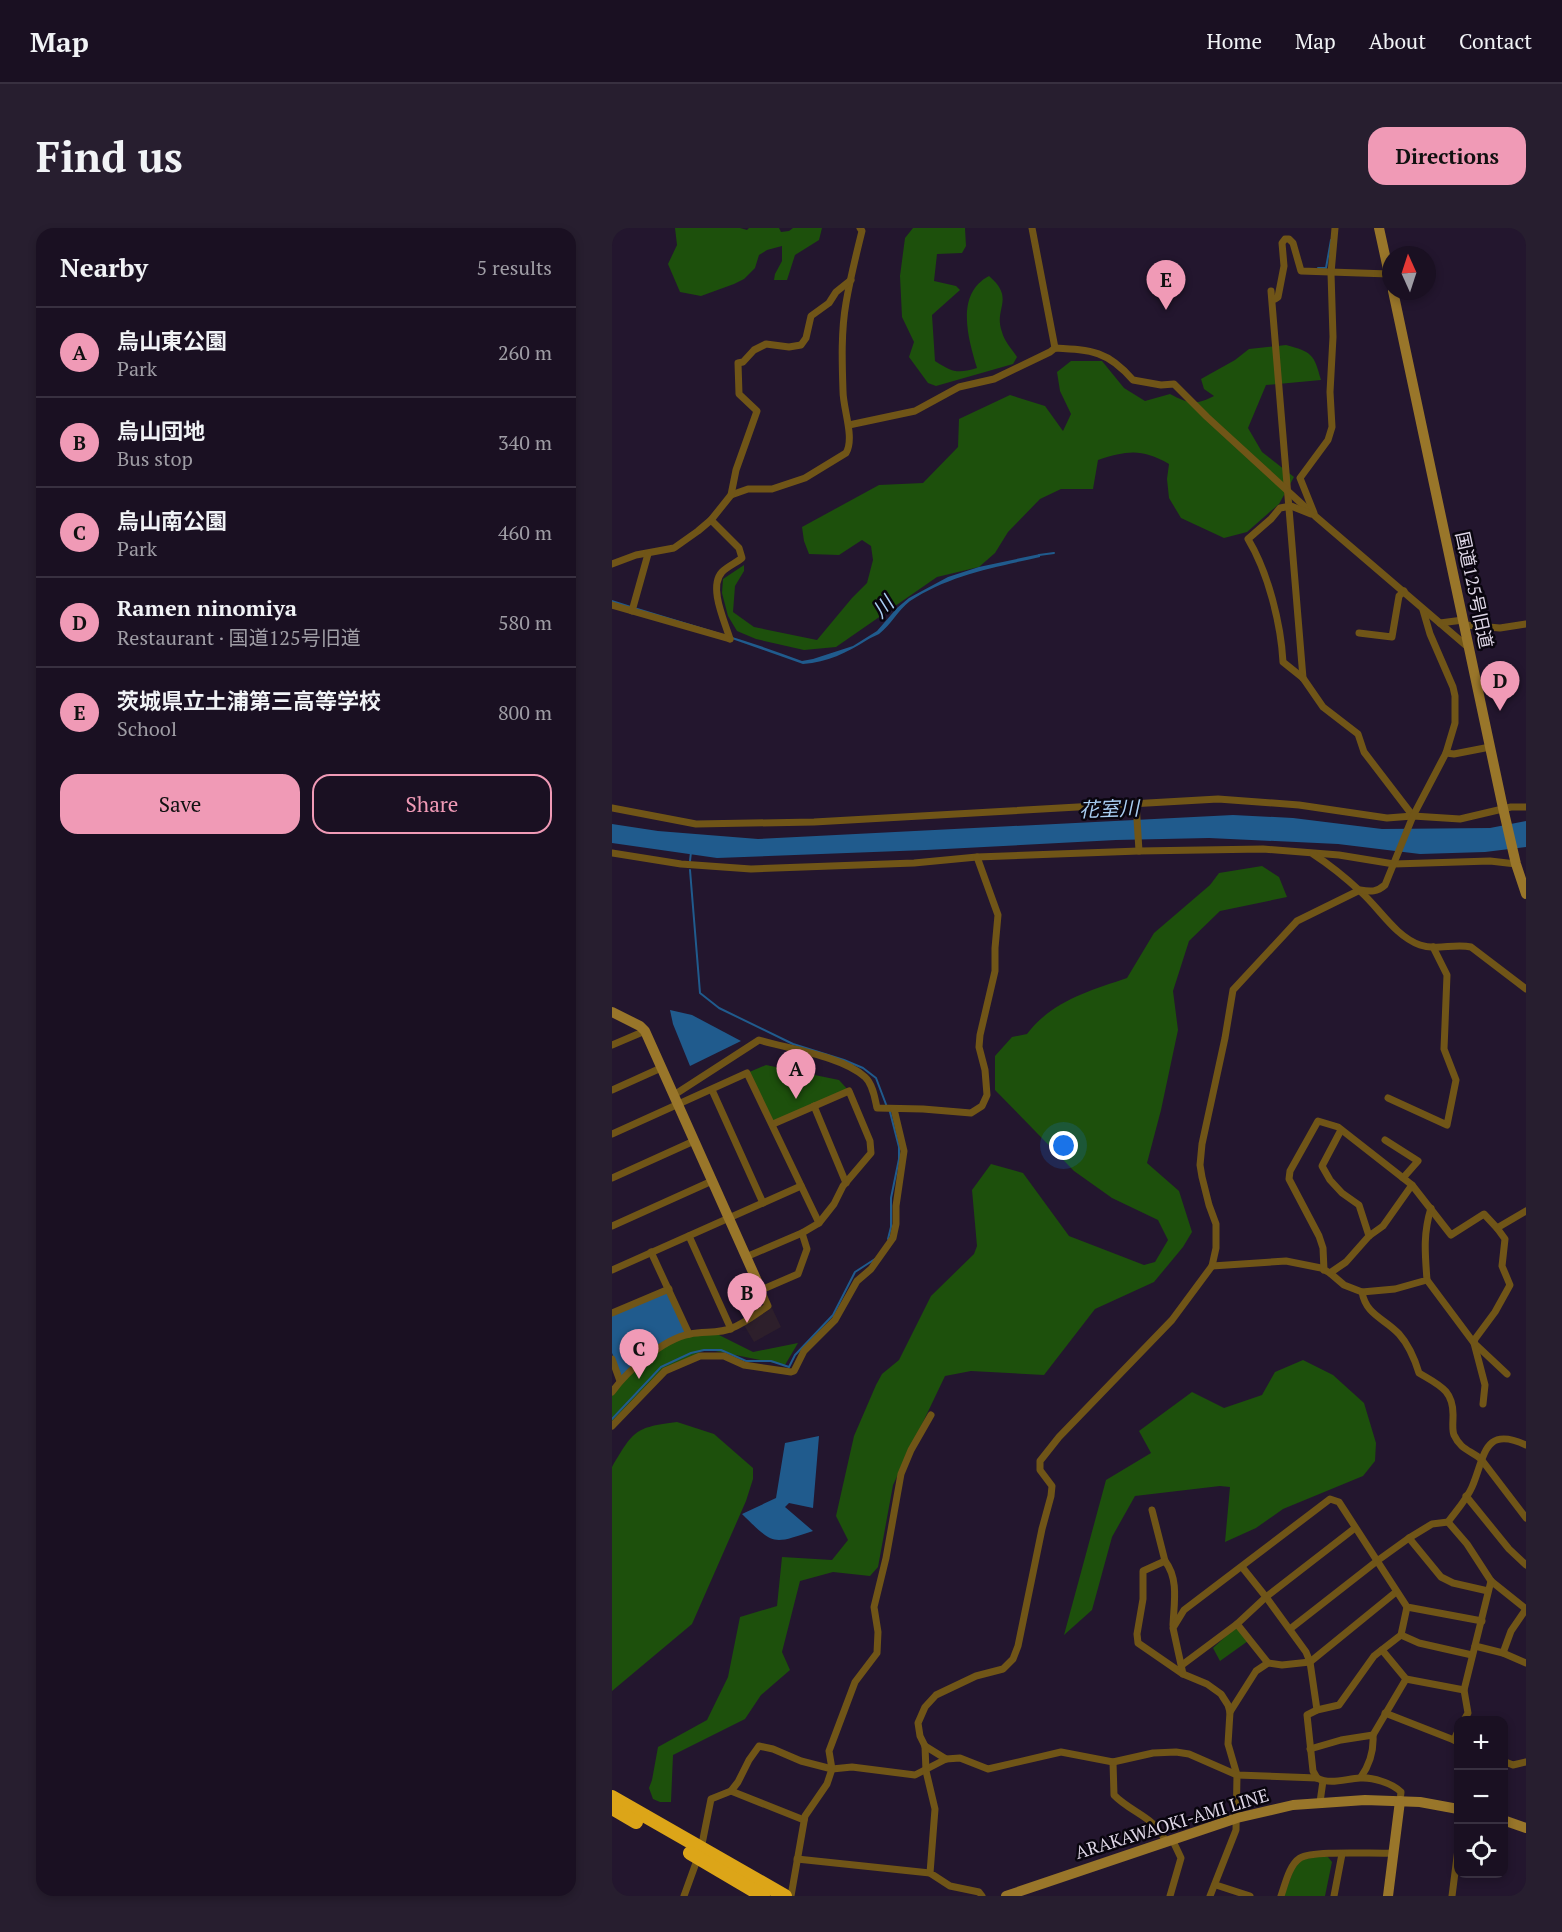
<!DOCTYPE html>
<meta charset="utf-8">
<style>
body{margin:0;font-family:"PT Serif","Noto Sans JP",serif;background:#271e2f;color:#f1f3f6}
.controls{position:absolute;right:18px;bottom:18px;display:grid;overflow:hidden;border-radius:12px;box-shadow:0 3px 9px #0003}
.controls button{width:54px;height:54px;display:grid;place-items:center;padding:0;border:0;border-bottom:2px solid #383040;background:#1a1022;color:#f1f3f6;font:30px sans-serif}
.compass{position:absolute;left:770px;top:18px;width:54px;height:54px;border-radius:50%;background:#1a1022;box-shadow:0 3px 9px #0003;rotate:357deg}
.you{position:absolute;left:452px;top:918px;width:21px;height:21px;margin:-15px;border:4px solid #fff;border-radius:50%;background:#1a73e8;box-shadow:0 0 0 9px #1a73e833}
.badge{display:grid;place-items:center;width:39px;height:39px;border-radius:50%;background:#f09ab6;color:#111;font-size:20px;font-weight:700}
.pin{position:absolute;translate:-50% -50px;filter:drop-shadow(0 2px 3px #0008)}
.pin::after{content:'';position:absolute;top:32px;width:21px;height:18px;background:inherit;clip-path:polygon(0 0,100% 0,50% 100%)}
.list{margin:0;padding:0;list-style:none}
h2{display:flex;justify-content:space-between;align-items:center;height:78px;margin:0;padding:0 24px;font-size:26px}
h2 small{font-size:20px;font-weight:400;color:#9f9da5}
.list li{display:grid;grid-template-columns:39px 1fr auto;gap:18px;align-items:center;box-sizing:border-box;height:90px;padding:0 24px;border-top:2px solid #383040}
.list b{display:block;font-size:22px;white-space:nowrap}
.list p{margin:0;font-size:20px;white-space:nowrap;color:#9f9da5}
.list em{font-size:20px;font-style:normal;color:#9f9da5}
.actions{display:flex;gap:12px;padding:18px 24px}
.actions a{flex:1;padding:14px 0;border:2px solid #f09ab6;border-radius:18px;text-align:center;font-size:21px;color:#f09ab6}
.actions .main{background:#f09ab6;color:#111}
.icon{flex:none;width:33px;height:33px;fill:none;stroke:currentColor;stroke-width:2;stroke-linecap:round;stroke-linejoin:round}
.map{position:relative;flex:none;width:914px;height:1668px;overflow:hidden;border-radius:18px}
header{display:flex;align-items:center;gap:36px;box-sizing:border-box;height:84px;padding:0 30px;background:#1a1022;border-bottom:2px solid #383040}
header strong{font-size:28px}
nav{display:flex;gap:33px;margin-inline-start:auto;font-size:21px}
.intro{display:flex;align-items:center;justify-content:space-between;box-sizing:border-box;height:144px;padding:0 36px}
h1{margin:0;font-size:42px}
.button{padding:15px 27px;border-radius:18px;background:#f09ab6;color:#111;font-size:21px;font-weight:700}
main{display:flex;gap:36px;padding:0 36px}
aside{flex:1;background:#1a1022;border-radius:18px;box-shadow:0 3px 9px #0003}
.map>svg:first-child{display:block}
.industrial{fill:#2d1f2b}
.green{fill:#1d500c}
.water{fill:#205b8d}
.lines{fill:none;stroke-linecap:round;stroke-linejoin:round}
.stream{stroke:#205b8d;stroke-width:2}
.street{stroke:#705517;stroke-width:7}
.secondary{stroke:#99762a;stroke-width:10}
.highway{stroke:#dca518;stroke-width:14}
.labels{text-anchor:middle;stroke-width:5;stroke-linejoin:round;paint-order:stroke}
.street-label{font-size:18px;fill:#ded6e6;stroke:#09050e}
.water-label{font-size:20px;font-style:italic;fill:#a9cdf1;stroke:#09050e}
</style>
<header>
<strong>Map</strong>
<nav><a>Home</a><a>Map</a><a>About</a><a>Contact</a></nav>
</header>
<div class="intro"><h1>Find us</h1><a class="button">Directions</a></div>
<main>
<aside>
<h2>Nearby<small>5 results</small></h2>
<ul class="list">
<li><span class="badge">A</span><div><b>烏山東公園</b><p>Park</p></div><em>260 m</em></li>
<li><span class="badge">B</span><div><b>烏山団地</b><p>Bus stop</p></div><em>340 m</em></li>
<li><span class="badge">C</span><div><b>烏山南公園</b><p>Park</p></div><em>460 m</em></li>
<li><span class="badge">D</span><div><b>Ramen ninomiya</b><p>Restaurant · 国道125号旧道</p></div><em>580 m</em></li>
<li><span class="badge">E</span><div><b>茨城県立土浦第三高等学校</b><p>School</p></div><em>800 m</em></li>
</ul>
<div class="actions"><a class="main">Save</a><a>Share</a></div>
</aside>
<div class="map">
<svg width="914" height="1668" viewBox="0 0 914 1668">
<rect width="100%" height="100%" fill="#23162e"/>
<polygon class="industrial" points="160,1080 169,1099 142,1114 132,1097"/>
<g class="green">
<polygon points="63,0 128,0 135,2 137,0 167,0 169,4 177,3 181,0 210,0 207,12 183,27 175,52 162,52 163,46 170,33 170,18 155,22 147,27 143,40 132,51 122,56 89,68 68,64 56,36 65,17"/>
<path d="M301 0H353L354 18 350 25 325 26 322 53 344 58 348 62 320 87 323 133C340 144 345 146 365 140 356 110 343 66 377 48 404 71 381 80 390 104 392 113 400 121 405 129L401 136 324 158 316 155 297 129 302 114 290 89 288 48 293 10Z"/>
<path d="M674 117C700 124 702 126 709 152L654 157 636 200 650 224 682 249 667 276 635 304 612 310 569 290 557 270 555 251 557 236C529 220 515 223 486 232L481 261H449L428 271 396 304 383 325 367 339 325 349 224 419 192 422 144 411 125 403 116 388 110 365 111 351 132 337V343L123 358 121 384 142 399 205 412 240 370 255 355 261 332 259 318 250 312 227 327 197 326 192 313 190 299 267 257 311 255 346 219 347 191 398 167 433 178 451 203 459 186 448 163 445 144 459 133H490L512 160 533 173 558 166C575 175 583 178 602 168L592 161 589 151 623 132 637 121Z"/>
<path d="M650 638 667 649 675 669 608 683 577 713 561 763 566 802 549 882 535 935 567 963 580 1004 571 1019 542 1054 483 1081 432 1147 359 1143 333 1148 281 1257 266 1339 258 1348 221 1344 188 1353 170 1424 178 1442 149 1467 133 1491 61 1527 59 1574H48L41 1571 37 1560 40 1552 46 1519 95 1492 116 1449 128 1389 165 1378 170 1329 220 1332 236 1312 224 1288 242 1208 264 1157 270 1146 287 1132 319 1068 362 1026 365 1018 360 962 379 936 411 945 457 1008 532 1037 543 1034 556 1012 546 992 500 970 462 943 383 862V828L400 809 415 806C440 773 477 763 515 750L542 705 598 657 607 645Z"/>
<polygon points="154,837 227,852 237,863 161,896 135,845"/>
<polygon points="101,1104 141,1124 186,1115 173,1137 93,1121 45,1150 0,1201 0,1164 8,1153 62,1112"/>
<polygon points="691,1132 721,1147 752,1175 764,1215 763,1233 751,1248 671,1281 644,1300 613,1314 618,1259 608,1258 523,1268 500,1309 480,1382 452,1407 494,1252 539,1225 527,1203 580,1164 612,1180 650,1167 663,1144"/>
<path d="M65 1194 102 1206 141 1240V1251L134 1273 80 1396 0 1463V1239C21 1204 22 1199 65 1194Z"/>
<polygon points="625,1398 636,1413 608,1433 601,1420"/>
<polygon points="704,1629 716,1629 720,1634 713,1668 672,1668 683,1638 689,1632"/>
</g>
<g class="water">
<path d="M428 326V329C384 339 337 347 298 373 286 382 279 397 267 406 263 408 258 410 255 412 234 425 216 434 191 436L120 411 0 376V372C63 392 127 409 190 433L201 431 241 418 265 403 285 380 297 370 336 349 367 339Z"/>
<polygon points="621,587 681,590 770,601 878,600 914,593 914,619 873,624 808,626 726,616 597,610 504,612 314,622 105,630 0,615 0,596 46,603 146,611"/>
<polygon points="58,782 80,787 129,813 78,838 61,796"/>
<polygon points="58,1062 77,1108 48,1118 11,1152 0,1125 0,1086"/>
<path d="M207 1208 201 1280 177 1275 173 1279 201 1303C159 1317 162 1317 130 1286L164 1270 173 1215Z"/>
</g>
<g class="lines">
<g class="stream">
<polyline points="706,40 714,40 719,12"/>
<polyline points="427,327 442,325"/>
<polyline points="78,633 79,624"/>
<polyline points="78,642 88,765 107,780 181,816 232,832 251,840 264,850 275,879 277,880 287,919 287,931 279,970 279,999 276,1011"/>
<polyline points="0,1191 49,1139 79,1125 92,1122 109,1122 134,1133 159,1133 177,1139 183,1127 221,1087 243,1044 263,1031"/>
</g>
<g class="street">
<polyline points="420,0 443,120"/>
<polyline points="659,63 691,450"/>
<polyline points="663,71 666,69 672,38 670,15 673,11 677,11 681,15 689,43 777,46"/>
<path d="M237 197 303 183 347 159 382 151 438 124 443 120C480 122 496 123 521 152L549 157 562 156 595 189 703 288 857 420"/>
<path d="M119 267 136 261H160L193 250 234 225C243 210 231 181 231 163 230 134 229 103 234 75 238 51 244 27 250 3L248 0"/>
<polyline points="702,285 688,250 716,212 720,199 718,164 721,109 719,45 723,0"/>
<path d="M699 286 679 278 668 280 659 291 636 311C656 344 669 396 671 434L691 450 711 479 746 506 752 524 801 588"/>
<path d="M99 292 127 320 130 330C124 335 116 338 110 344 96 359 113 394 118 411"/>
<polyline points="0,336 24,327 62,320 86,303 99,292 119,267 124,242 145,183 127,166 126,135 131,134 142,122 154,116 177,119 189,117 194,110 199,88 217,75 224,64 239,52"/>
<polyline points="0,377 118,411"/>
<polyline points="20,383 36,326"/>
<polyline points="828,395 851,392"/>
<polyline points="853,397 888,400 914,396"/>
<polyline points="747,405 780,409 787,368 792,363"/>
<polyline points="834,525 842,526 878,519"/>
<polyline points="524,575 527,623"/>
<polyline points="0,580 84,596 202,594 606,571 687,577 775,590 801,588 848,591 899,579 914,579"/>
<polyline points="0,625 69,636 139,641 302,635 365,629 527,623 651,621 727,627 782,636 878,633 904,636"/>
<path d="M701 626C718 637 734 650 749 664 768 681 783 708 808 717 825 723 842 715 859 719L914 761"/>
<polyline points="0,817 33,803"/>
<polyline points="0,862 49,840"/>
<polyline points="100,862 151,975"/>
<path d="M62 867 147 812C177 821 230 828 253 849 261 856 263 871 265 880L311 881 359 885 370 878 375 867 373 842 367 819 368 807 383 743V720L386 687 365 629"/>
<polyline points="776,870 835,897 844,852 832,821 835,747 821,719"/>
<polyline points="202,878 234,955"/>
<polyline points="729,902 710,938 718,952 730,965 747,977 757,1008"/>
<polyline points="0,906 135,845 207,995"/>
<polyline points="773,912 806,933 791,950"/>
<polyline points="0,950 82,913"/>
<polyline points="0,998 100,953"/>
<polyline points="77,1008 119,1101"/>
<polyline points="39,1024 77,1106"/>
<polyline points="134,1029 190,1005"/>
<path d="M600 1038 674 1033 709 1040 718 1045 732 1057 750 1064 783 1061 815 1052C813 1025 811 1006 819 980"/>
<polyline points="0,1042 189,958"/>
<polyline points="712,1042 711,1020 707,1008 677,951 678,943 706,893 726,899 800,957"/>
<polyline points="718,1045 734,1034 757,1008 771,998 800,957 839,1007 872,986 885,1000 914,983"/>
<polyline points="815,1052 862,1115 895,1146"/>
<path d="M750 1064C754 1087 772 1090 787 1106 796 1116 803 1132 807 1145 827 1157 842 1162 841 1189 841 1194 840 1202 842 1207 849 1222 858 1222 869 1231L914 1290"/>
<polyline points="0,1085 57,1061"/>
<polyline points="0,1131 8,1153"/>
<path d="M0 1164C16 1142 51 1111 78 1106 92 1103 108 1106 120 1100 133 1095 145 1085 156 1078L149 1062 186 1046 195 1021 190 1005 207 995 222 976 231 958 259 925 258 913 237 863 161 896"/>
<polyline points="871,1176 873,1157 862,1115 863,1111 883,1084 898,1057 890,1038 893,1011 885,1000"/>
<polyline points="0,1198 53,1143 88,1128 112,1128 132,1137 179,1144 182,1143 192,1123 223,1092 245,1053 259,1041 281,1010 284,996 284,978 292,923 282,881"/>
<polyline points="854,1268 897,1321 914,1337"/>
<polyline points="540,1282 553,1333 531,1343 531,1371 525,1406 526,1415 571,1446 595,1456 609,1466 616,1477 618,1484 616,1516 625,1547 624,1602 598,1668"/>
<polyline points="836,1294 855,1316 879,1353 914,1381"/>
<polyline points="797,1310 829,1349 841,1355 876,1363"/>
<path d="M553 1333C567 1351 562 1375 561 1397"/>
<polyline points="630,1339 654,1369 694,1424 698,1434 705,1482"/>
<polyline points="625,1396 656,1435 670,1437 698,1434 784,1364"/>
<path d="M678 1401 765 1333 797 1310 820 1296 836 1294C844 1283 855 1271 860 1259 873 1229 871 1197 914 1217"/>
<polyline points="789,1407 807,1415 860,1427"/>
<polyline points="863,1418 891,1425 914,1435"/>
<polyline points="770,1422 794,1451 852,1462"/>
<polyline points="891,1425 899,1403 914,1381"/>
<polyline points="570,1437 625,1396 654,1369 743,1300"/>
<polyline points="571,1446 561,1400 572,1382 718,1271 727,1274 795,1379 870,1393"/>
<polyline points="618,1484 644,1443 656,1435"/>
<polyline points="773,1485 842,1512"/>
<polyline points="852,1492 856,1485 852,1462 879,1353"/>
<polyline points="846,1503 842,1512 846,1514"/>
<polyline points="761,1507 794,1451"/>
<polyline points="313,1518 334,1531"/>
<path d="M698 1521 729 1512 761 1507C762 1523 758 1536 749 1549"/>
<polyline points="891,1533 901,1537 914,1534"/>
<path d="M501 1534 502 1567C518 1584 545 1590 553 1613"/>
<polyline points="705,1550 701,1543 695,1487 705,1482 727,1477 762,1428 789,1407 795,1379"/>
<polyline points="119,1563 192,1592"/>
<polyline points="708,1574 711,1553"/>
<polyline points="185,1631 318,1645"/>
<polyline points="604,1657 638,1668"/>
<path d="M72 1668 89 1621 99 1571 119 1563 126 1554 137 1532 147 1518 161 1521 189 1533 220 1541 240 1539 303 1547 334 1531 348 1530 376 1541 449 1524 501 1534 541 1525 564 1524 577 1526 625 1547 705 1550C718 1557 733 1551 748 1550 760 1549 780 1555 789 1564L788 1573"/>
<polyline points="179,1668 193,1588 215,1556 220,1541 217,1523 243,1454 265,1425 266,1404 262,1379 274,1330 289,1246 299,1222 319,1187"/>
<path d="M370 1668 367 1664 338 1658 318 1645 323 1581 314 1543 313 1518 308 1508 306 1495 313 1479 324 1467 364 1448 391 1441 401 1431 406 1418 430 1301 439 1268 440 1258 428 1242V1233L447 1209 560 1092 600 1038 604 1020V996L597 977 590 949 588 937 590 916 613 810 621 762 685 693 748 662C759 664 765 664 773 657L801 588 834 525 843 495V468L841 459 818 406 811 382"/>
<polyline points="558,1668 569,1630 560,1611"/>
<path d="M669 1668C673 1657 677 1637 688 1630 702 1622 762 1626 781 1625"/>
<polyline points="722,1668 730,1626"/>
<polyline points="840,1668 846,1621"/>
</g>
<g class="secondary">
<polyline points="767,0 779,55"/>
<polyline points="781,63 891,580 904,636 914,666"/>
<polyline points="0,784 28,798 33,803 149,1062"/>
<polyline points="891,1592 914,1600"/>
<polyline points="394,1668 625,1590 681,1577 753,1572 808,1574 846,1581"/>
<polyline points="776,1668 788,1573"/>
</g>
<g class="highway">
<polyline points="0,1569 173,1668"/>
<polyline points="0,1580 24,1594"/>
<polyline points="78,1625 151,1668"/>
</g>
</g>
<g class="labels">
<g class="street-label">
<text transform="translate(862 362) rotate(78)" y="6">国道125号旧道</text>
<text transform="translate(560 1596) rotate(-17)" y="6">ARAKAWAOKI-AMI LINE</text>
</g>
<g class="water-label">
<text transform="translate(271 379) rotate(-46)" y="7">川</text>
<text transform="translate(497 581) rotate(-2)" y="7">花室川</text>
</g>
</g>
</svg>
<div class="controls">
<button>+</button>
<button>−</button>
<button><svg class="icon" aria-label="locate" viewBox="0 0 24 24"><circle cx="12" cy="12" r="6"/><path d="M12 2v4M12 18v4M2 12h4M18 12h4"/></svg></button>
</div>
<svg class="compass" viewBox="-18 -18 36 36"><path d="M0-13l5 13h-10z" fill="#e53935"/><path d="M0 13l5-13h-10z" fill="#9f9da5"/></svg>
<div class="you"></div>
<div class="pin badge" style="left:184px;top:871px">A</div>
<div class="pin badge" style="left:135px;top:1095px">B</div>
<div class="pin badge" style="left:27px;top:1151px">C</div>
<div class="pin badge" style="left:888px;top:483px">D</div>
<div class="pin badge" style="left:554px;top:82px">E</div>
</div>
</main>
